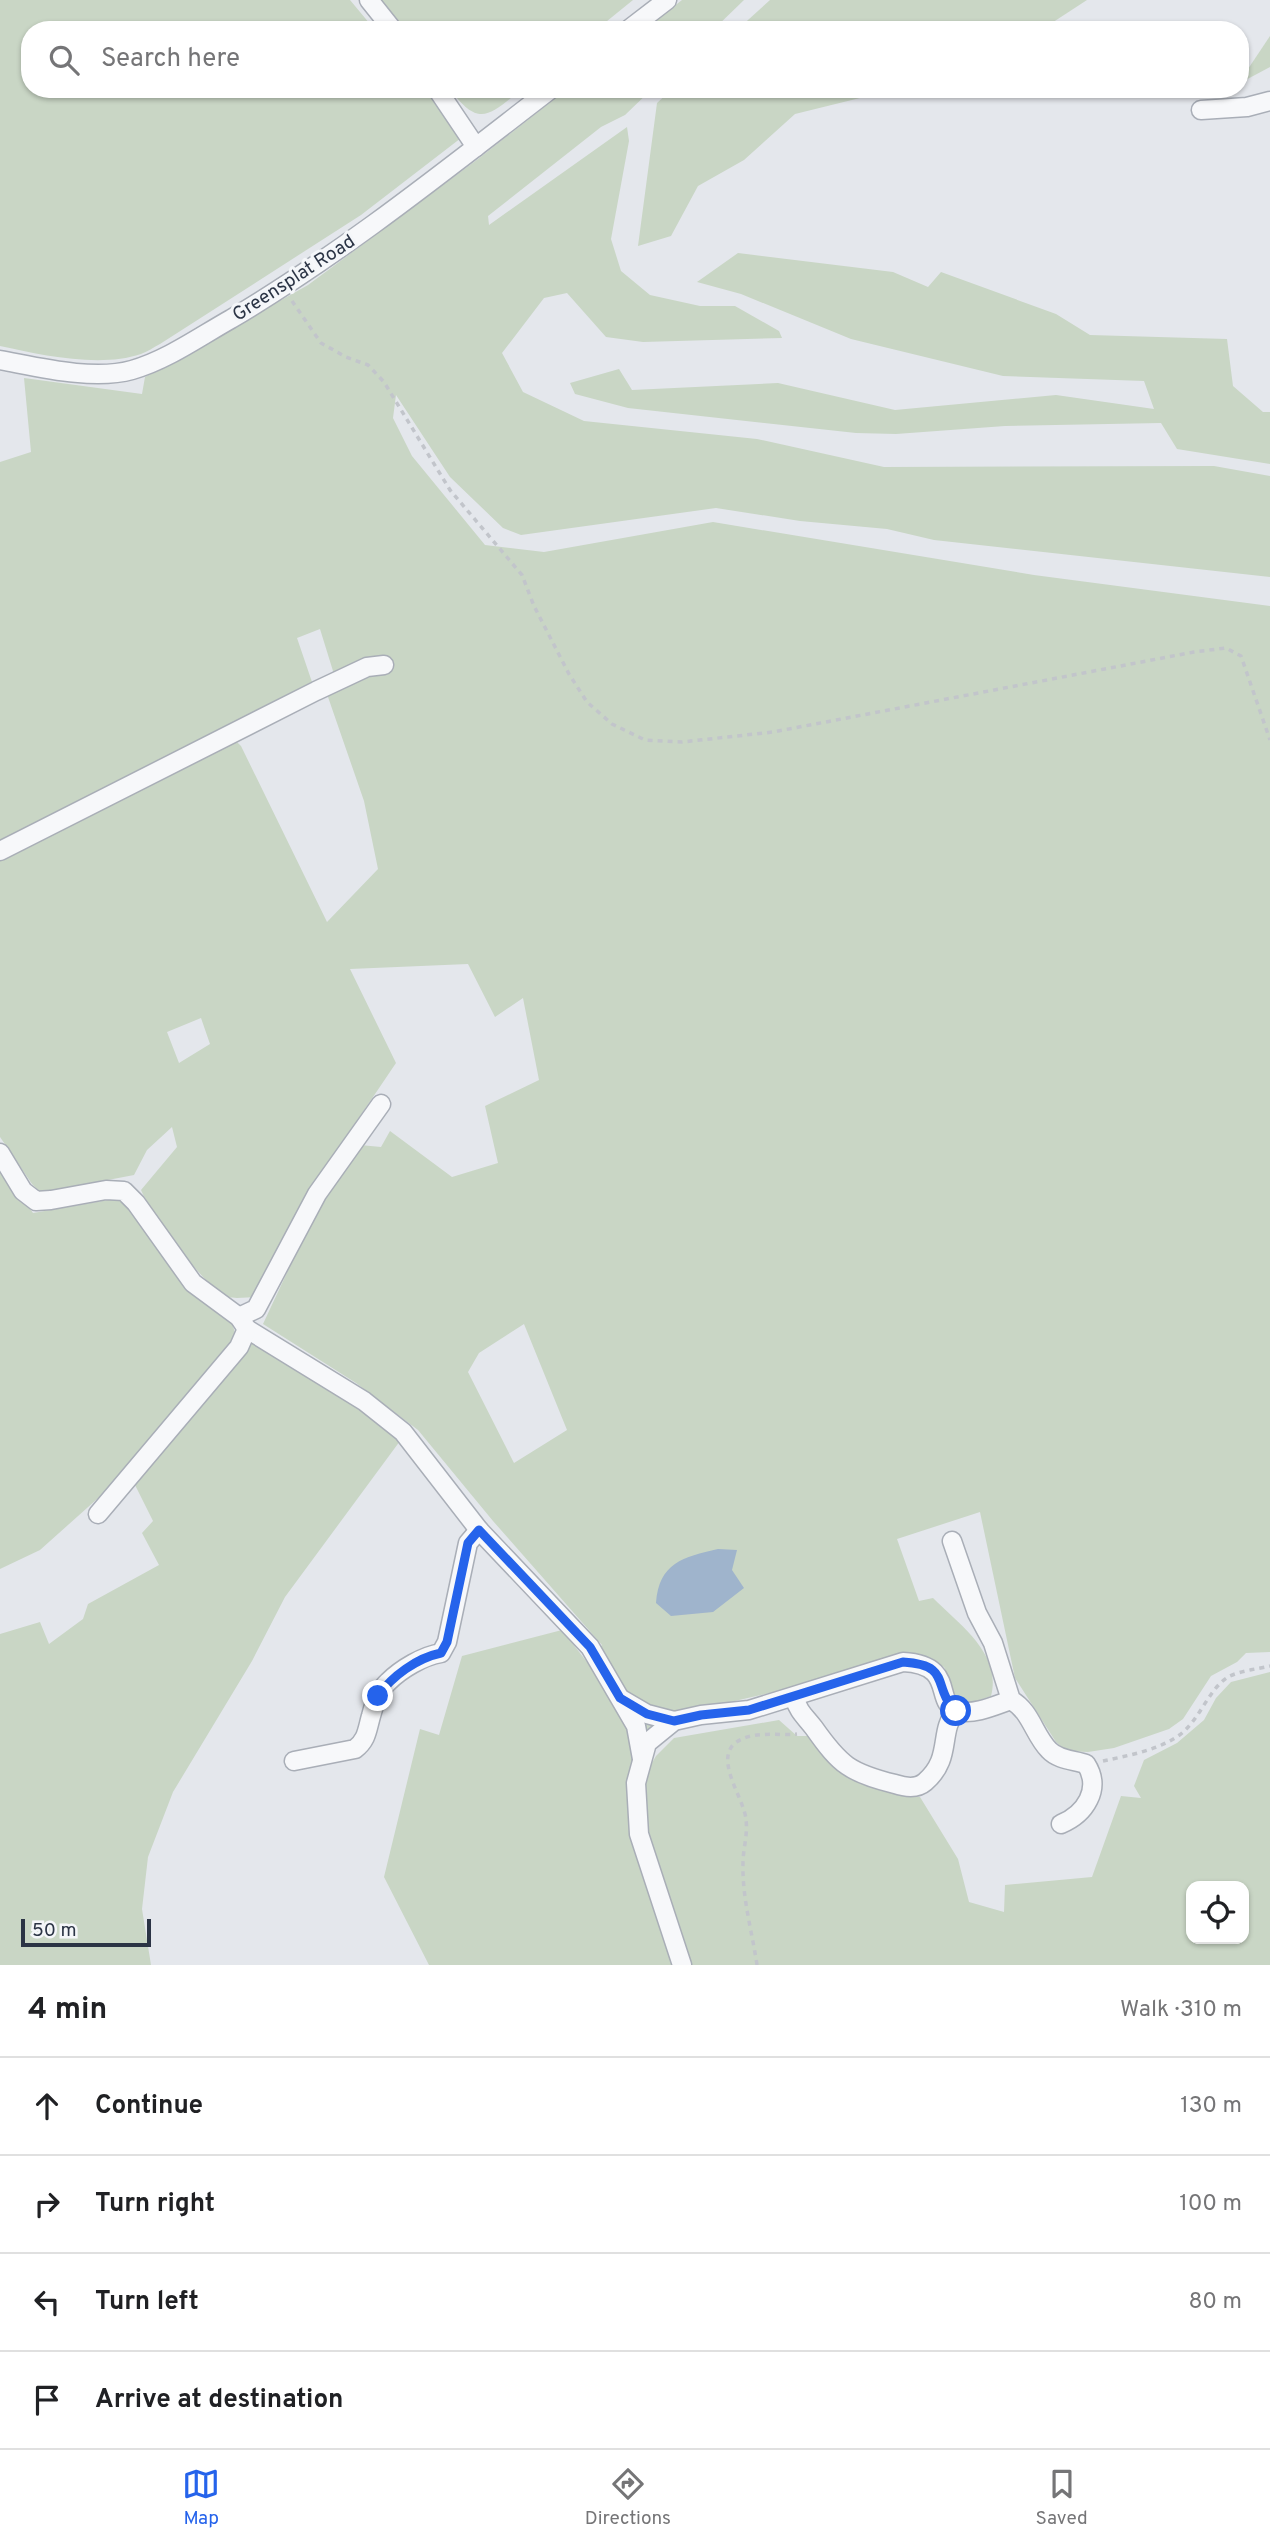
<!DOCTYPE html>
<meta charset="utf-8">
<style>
body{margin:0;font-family:Overpass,sans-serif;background:#f2f2f2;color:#202124}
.controls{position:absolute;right:21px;bottom:21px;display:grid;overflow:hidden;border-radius:14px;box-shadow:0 2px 5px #0004}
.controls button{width:63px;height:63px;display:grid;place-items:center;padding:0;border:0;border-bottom:2px solid #e0e0e0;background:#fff;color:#202124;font:35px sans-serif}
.scale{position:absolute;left:21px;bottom:18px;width:130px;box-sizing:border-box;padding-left:7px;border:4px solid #2b3445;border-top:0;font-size:19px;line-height:24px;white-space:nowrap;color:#2b3445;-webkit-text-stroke:5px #f4f6f9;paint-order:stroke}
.stop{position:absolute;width:21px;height:21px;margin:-16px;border:5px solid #2563eb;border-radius:50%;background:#fff}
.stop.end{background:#2563eb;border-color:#fff;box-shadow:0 2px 7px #0008}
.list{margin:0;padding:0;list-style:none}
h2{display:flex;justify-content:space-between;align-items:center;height:91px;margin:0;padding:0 28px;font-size:30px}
h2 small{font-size:23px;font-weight:400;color:#757577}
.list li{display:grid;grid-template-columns:46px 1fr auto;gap:21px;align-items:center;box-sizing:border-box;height:98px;padding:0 28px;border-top:2px solid #e0e0e0}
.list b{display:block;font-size:26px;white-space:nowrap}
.list em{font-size:23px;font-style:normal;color:#757577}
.icon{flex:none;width:38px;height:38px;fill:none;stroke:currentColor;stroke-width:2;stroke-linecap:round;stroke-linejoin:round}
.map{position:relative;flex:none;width:1270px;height:1965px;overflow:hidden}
.search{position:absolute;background:#fff;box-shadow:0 2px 5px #0004;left:21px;right:21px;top:21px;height:77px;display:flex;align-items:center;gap:18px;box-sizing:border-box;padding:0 24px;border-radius:28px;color:#757577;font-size:26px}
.sheet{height:483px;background:#fff}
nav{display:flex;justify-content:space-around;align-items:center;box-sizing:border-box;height:98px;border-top:2px solid #e0e0e0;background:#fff;font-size:19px;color:#757577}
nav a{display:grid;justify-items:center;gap:4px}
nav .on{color:#2563eb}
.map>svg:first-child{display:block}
.green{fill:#c9d6c5;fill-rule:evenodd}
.water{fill:#9fb4cc}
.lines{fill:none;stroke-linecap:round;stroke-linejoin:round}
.minor-casing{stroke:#a9aeb7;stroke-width:21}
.path{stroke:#c2c5cb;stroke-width:3.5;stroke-dasharray:5 5;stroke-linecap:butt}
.minor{stroke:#f7f8fa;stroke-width:18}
.route{stroke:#2563eb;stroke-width:9}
.labels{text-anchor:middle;stroke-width:6;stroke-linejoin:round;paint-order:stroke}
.street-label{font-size:19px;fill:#2b3445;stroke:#f4f6f9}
</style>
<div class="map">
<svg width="1270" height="1965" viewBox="0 0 1270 1965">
<rect width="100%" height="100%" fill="#e4e7ec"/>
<g class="green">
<path d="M0 0H350L375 30H30V89H427L461 138 361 215 160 344C154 347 147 352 141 354 100 368 41 355 0 346Z"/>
<polygon points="381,0 633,0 596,30 405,30"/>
<polygon points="682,0 744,0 713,30 644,30"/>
<polygon points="770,0 1087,0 1041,30 737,30"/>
<polygon points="1270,36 1270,67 1240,83 1240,81"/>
<path d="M450 89H522C490 115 479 129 450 89Z"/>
<path d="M567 89H652L625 115 601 127 488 216 489 225 627 127 629 141 611 239 621 271 650 295 700 306H735L779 331 782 338 643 342 606 337 567 293 544 298 502 353 523 392 584 421 757 439 884 467 1214 466 1270 476V577L934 540 887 529 800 521 716 508 521 535 503 528 450 477 396 395 393 418 412 456 485 545 544 552 713 522 1034 575 1270 606V1652L1246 1653 1237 1662 1211 1676 1183 1719 1169 1729 1114 1748 1088 1752 1066 1751 1056 1742 1015 1678 980 1512 897 1539 919 1601 933 1598C960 1625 1002 1654 991 1696L965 1705 957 1700 944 1667 924 1659 900 1657 778 1691 674 1715 652 1726 634 1755 643 1811 646 1773 656 1756 674 1738 779 1720 797 1736H814L878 1788 920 1797 958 1859 969 1902 1004 1912 1005 1885 1092 1877 1121 1796 1141 1798 1134 1786 1144 1760 1177 1743 1204 1720 1216 1698 1231 1682 1270 1672V1965H429L384 1877 420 1729 439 1735 462 1656 562 1630 587 1662 602 1645 493 1521 418 1430 356 1383 263 1324 320 1202 360 1145 381 1147 390 1131 452 1177 498 1163 485 1106 539 1080 523 998 495 1017 468 964 350 969 396 1063 304 1199 256 1297C248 1297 236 1299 228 1297 205 1289 151 1213 141 1190L177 1147 172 1127 147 1150 134 1175 45 1192 39 1191 32 1184 0 1137V858L236 741 241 746 327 922 378 869 364 801 328 697 333 671 320 629 297 638 312 682 166 759 0 844V462L31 452 24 378 142 394 145 377 308 285 478 159ZM201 1018 210 1044 179 1063 167 1032ZM524 1324 567 1430 514 1463 468 1372 479 1353ZM1191 1886H1244V1939H1191Z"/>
<polygon points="672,89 878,89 864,97 795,114 744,160 698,186 671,236 638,246 657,103"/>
<polygon points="738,253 893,272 928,287 941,272 1056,314 1090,335 1227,339 1233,386 1263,412 1270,412 1270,464 1177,449 1161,423 1005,426 896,434 856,433 628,408 575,394 570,383 619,369 632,390 778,383 895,410 1056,395 1154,409 1144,381 1003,376 851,339 741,294 697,282"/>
<polygon points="0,1166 33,1213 120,1198 231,1319 235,1333 232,1342 106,1491 40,1550 0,1569"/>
<polygon points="248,1338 362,1408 400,1441 285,1597 252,1661 173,1792 148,1857 142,1909 151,1965 0,1965 0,1634 40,1622 49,1644 83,1619 88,1604 159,1565 142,1533 153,1521 135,1485 245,1347"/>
</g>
<path class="water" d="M718 1549 737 1550 732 1570 744 1588 713 1612 671 1616 656 1603C659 1563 683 1557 718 1549Z"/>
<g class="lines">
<defs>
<g id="minor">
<polyline points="369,0 393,30"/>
<polyline points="628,30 667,0"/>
<polyline points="437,89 476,147"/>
<polyline points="1201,110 1247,107 1270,101"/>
<path d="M0 360C38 367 93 381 132 370 167 360 199 337 231 319 344 252 447 169 551 89"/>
<polyline points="0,851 316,691 367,667 384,665"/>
<polyline points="0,1153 23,1191 36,1201 51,1200 106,1190 124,1191 136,1203 193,1283 239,1317 247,1329 364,1401 403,1432 479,1530 590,1647 636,1726 642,1759"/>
<polyline points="239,1317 256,1309 317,1194 381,1104"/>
<polyline points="98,1514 239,1347 247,1329"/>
<path d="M952 1541 977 1613 993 1643 1011 1700C1031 1711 1034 1735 1049 1750 1058 1760 1074 1760 1086 1764 1102 1789 1085 1814 1061 1824"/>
<path d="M794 1697C799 1713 805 1716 814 1728 840 1765 850 1773 895 1784 904 1787 917 1789 925 1782 953 1758 938 1732 956 1711"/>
<polyline points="623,1700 647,1714 674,1721"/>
<path d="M294 1761 355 1749C367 1740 367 1730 371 1716 374 1704 379 1690 388 1682 401 1669 423 1656 441 1653L447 1642 468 1543 479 1530"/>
<path d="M682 1965 639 1834 636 1783 647 1743 674 1721 701 1715 749 1710 903 1662C958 1665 932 1703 958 1711 975 1715 996 1705 1011 1700"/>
</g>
</defs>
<use href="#minor" class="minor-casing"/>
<g class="path">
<polyline points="292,301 321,343 346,357 368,365 384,382 450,490 522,575 534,606 569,674 587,702 612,724 645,740 682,742 773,732 1194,652 1226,648 1241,656 1270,740"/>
<path d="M1103 1761C1126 1756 1154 1751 1175 1738 1199 1724 1207 1690 1228 1677 1239 1671 1257 1669 1270 1666"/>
<path d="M757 1965C752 1931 742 1898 743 1863 743 1849 748 1834 746 1820 745 1800 715 1762 734 1744 750 1730 778 1736 797 1734"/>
</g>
<use href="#minor" class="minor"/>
</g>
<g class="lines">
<path class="route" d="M378 1696C392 1676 417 1658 441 1653L447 1642 468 1543 479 1530 590 1647 620 1698 647 1714 674 1721 701 1715 749 1710 903 1662C953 1665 931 1687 956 1711"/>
</g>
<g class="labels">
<g class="street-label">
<text transform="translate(293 277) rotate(-33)" y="7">Greensplat Road</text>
</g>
</g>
</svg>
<div class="controls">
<button><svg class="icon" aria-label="locate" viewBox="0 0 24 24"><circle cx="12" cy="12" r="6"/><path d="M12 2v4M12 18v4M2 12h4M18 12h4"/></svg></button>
</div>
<div class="scale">50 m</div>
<div class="stop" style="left:956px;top:1711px"></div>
<div class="stop end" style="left:378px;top:1696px"></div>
<div class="search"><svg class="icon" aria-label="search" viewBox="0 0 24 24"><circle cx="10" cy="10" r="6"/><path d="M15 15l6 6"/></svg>Search here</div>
</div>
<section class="sheet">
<h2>4 min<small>Walk · 310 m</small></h2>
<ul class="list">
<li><svg class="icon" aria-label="ahead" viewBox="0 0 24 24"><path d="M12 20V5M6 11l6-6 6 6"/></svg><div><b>Continue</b></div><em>130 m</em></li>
<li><svg class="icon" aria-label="right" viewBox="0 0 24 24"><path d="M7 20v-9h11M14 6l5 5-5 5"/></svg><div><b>Turn right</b></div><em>100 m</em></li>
<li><svg class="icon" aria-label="left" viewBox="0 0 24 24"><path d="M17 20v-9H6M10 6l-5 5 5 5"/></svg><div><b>Turn left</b></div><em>80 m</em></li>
<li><svg class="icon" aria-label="arrive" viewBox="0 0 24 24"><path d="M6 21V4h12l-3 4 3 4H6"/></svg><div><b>Arrive at destination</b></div></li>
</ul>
</section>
<nav>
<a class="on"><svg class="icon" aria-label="map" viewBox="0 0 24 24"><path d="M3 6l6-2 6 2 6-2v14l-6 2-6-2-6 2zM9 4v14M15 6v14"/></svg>Map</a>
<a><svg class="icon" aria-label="directions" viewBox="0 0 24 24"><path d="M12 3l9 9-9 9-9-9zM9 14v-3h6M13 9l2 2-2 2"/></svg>Directions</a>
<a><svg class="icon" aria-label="saved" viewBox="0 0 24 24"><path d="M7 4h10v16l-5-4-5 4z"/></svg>Saved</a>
</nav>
